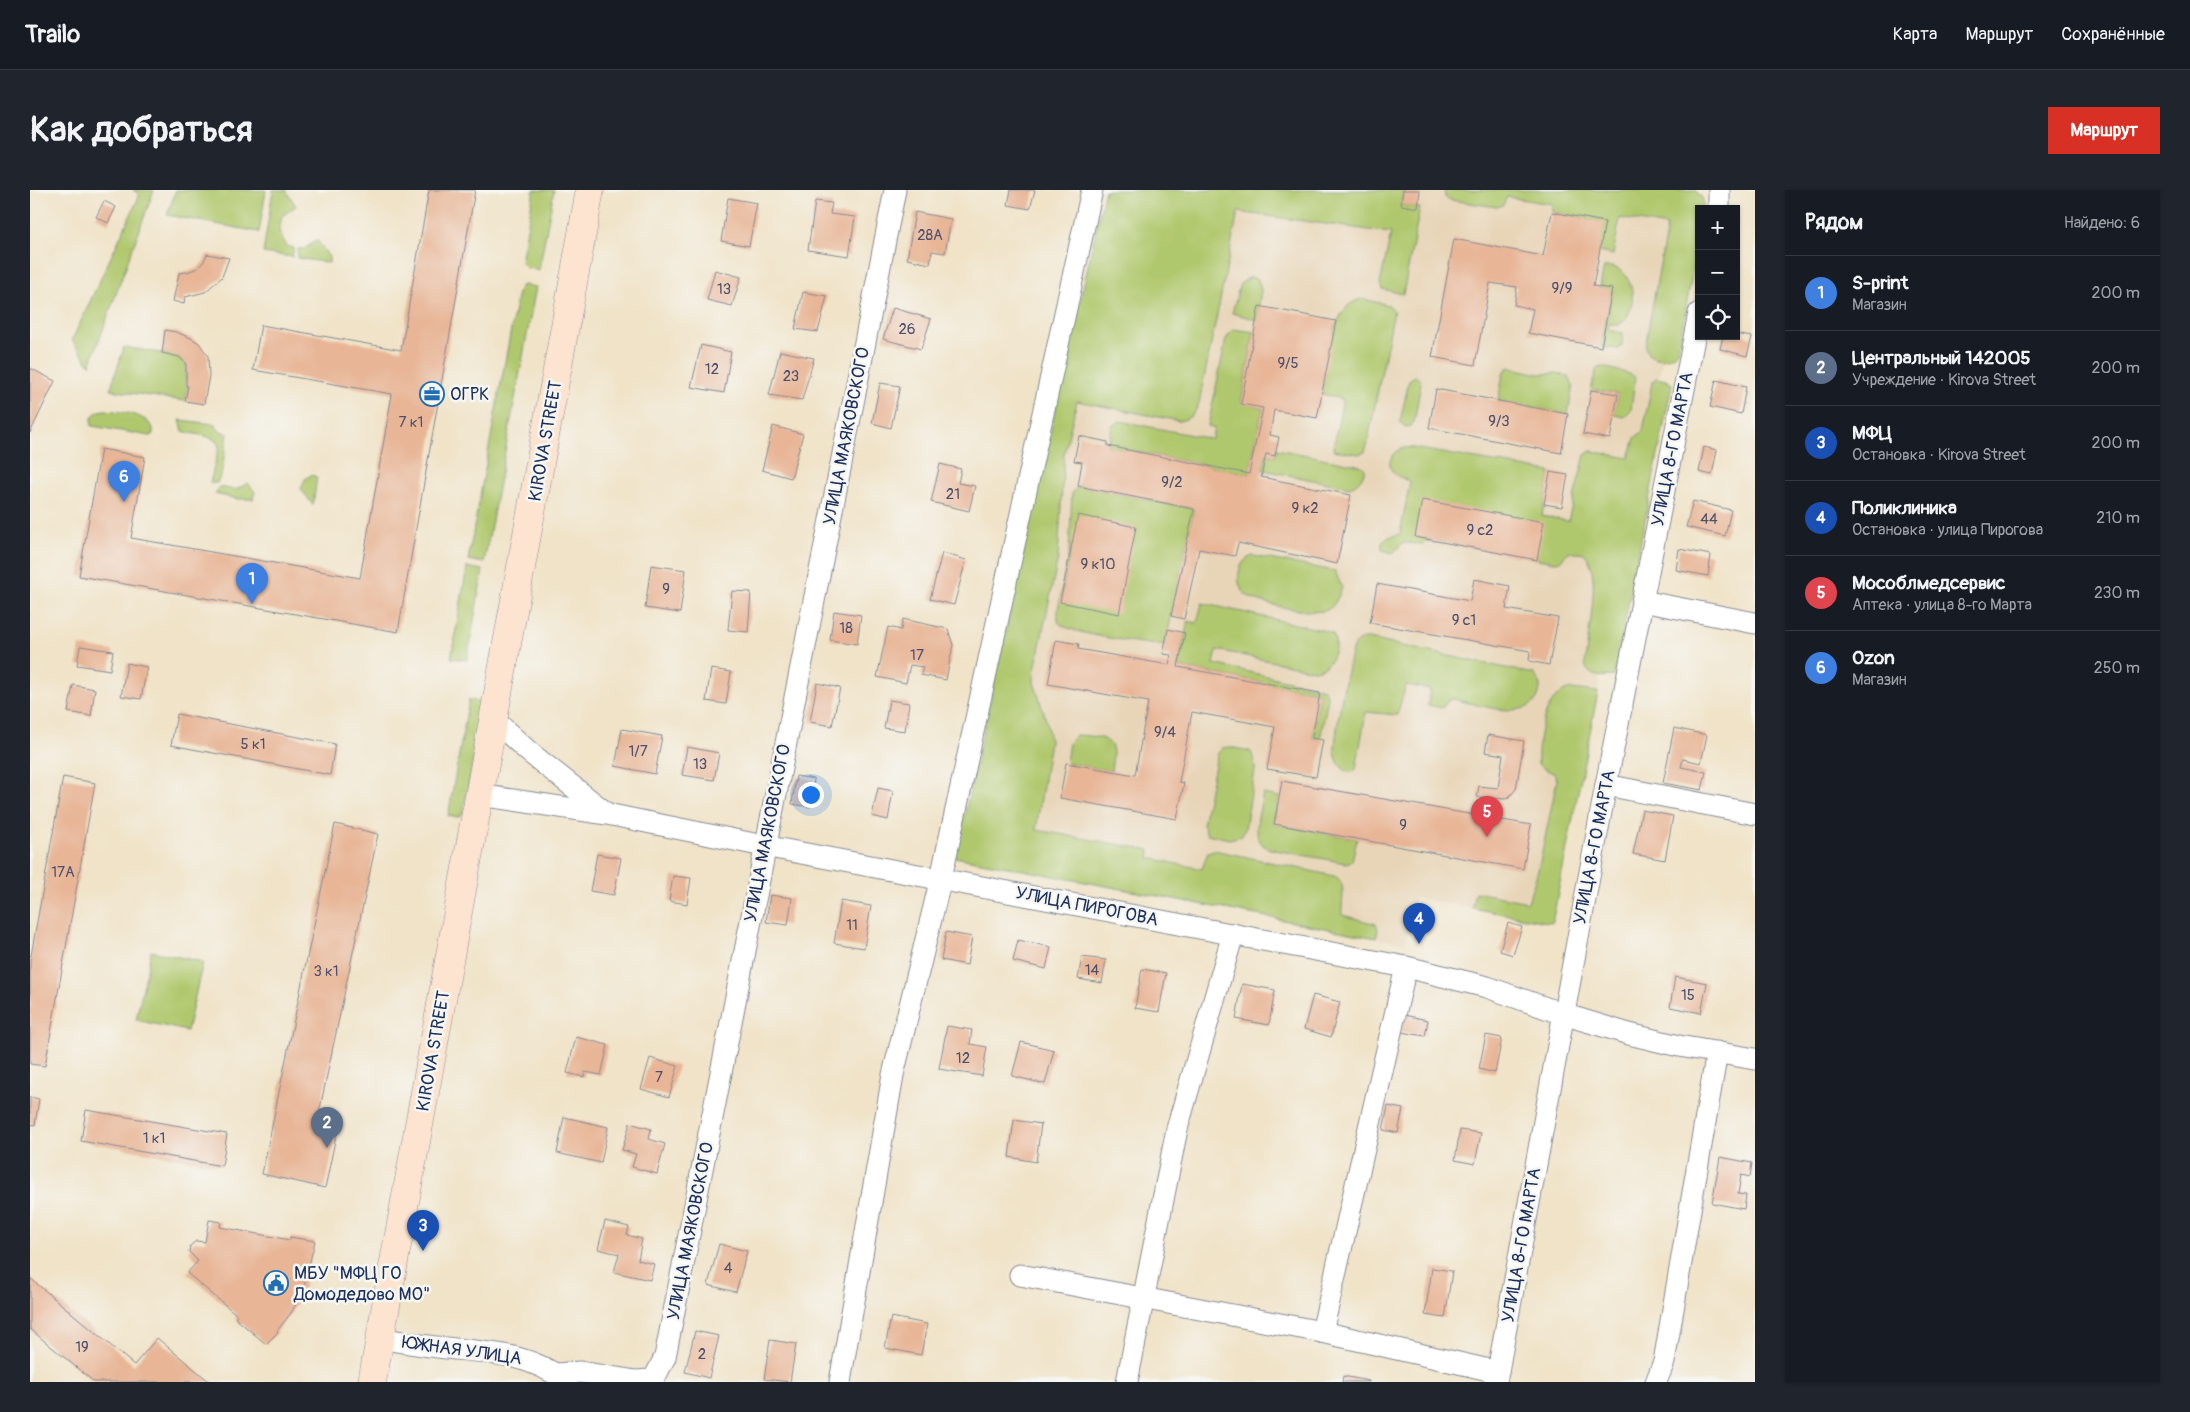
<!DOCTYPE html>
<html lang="ru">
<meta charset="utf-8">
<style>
body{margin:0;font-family:Pangolin,sans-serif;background:#20242c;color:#f1f3f6}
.controls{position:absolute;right:15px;top:15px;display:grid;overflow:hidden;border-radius:0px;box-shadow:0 1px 4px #0004}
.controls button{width:45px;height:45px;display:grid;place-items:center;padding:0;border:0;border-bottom:1px solid #363941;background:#171b24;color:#f1f3f6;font:25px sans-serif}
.you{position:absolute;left:780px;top:604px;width:18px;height:18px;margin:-12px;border:4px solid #fff;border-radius:50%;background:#1a73e8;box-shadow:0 0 0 8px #1a73e833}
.badge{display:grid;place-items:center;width:32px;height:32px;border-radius:50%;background:#d93025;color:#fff;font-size:16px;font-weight:700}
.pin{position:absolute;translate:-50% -41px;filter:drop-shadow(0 1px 2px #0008)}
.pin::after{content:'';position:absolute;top:26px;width:18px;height:15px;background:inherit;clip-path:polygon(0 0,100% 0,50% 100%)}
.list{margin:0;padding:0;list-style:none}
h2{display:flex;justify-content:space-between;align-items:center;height:65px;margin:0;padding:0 20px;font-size:21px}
h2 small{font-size:16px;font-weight:400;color:#9ea1a6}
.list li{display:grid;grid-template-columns:32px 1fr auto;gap:15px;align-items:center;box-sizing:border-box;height:75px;padding:0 20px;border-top:1px solid #363941}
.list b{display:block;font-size:19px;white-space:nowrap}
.list p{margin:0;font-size:16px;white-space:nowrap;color:#9ea1a6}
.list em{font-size:16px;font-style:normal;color:#9ea1a6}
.icon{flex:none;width:28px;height:28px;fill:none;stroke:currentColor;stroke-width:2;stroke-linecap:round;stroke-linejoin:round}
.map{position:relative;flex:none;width:1725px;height:1192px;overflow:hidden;border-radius:0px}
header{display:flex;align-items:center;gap:30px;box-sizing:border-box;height:70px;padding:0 25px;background:#171b24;border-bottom:1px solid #363941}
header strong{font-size:24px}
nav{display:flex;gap:28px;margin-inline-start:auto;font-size:18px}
.intro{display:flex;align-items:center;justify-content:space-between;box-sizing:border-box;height:120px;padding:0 30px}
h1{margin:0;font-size:35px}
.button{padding:12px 22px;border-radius:0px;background:#d93025;color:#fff;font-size:18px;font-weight:700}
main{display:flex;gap:30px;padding:0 30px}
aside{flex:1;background:#171b24;border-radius:0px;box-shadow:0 1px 4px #0004}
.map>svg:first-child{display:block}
.built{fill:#e8d5b8}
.green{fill:#b0c86d;stroke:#667c66}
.building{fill:#e8b697}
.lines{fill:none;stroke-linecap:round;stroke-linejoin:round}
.street-casing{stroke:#868993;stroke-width:23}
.secondary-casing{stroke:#868993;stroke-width:29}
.street{stroke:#fff;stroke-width:21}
.secondary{stroke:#fde4d1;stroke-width:28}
.labels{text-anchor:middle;stroke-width:5;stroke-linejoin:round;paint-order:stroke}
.number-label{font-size:15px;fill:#4e516c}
.poi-label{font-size:18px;fill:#1b2f5e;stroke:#f6f6f2;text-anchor:start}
.street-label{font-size:18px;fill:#1b2f5e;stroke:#f6f6f2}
</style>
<header>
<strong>Trailo</strong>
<nav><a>Карта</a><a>Маршрут</a><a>Сохранённые</a></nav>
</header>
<div class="intro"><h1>Как добраться</h1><a class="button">Маршрут</a></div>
<main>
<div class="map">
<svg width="1725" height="1192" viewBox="0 0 1725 1192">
<rect width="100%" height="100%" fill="#f6f6f2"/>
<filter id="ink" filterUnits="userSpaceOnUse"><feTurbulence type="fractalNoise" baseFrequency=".02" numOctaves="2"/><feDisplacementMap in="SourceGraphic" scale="10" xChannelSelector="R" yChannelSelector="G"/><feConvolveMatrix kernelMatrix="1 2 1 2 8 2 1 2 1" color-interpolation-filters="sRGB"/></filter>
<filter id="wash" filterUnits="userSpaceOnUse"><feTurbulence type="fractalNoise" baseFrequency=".0096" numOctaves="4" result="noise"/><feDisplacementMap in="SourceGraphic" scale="20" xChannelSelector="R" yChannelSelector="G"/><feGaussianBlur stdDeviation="1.12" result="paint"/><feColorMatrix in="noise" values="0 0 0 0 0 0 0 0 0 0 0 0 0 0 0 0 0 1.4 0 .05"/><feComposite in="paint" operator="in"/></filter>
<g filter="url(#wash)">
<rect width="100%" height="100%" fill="#f0e3c8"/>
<polygon class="built" points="1075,0 1492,0 1664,10 1522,733 1385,708 1376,754 925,667"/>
<g class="green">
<polygon points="103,0 124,0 60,175 42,150 109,7 109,4"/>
<polygon points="146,0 236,0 229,42 137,25"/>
<polygon points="243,0 256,0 266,16 252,26 249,42 257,56 264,58 262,67 233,63"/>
<polygon points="504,0 524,0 509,80 497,78 491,72"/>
<path d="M1075 0H1373L1371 15 1390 18 1373 104 1352 99 1350 94 1361 43 1208 22 1169 213C1165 224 1160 229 1149 231L1047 211 1034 264 1028 368 1004 484V492L1017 533 1020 551 1006 640 1120 660 1119 668 1172 679 1178 662 1184 660 1304 686C1318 691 1311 712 1312 725L1346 734 1348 739 1346 748 925 667Z"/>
<path d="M1414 0H1665L1673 9V19H1669V46L1648 162C1638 170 1629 171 1618 164L1615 157 1637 36 1590 28 1583 65 1569 62 1574 32 1522 22V14L1477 7 1473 15 1467 17 1420 10 1415 7Z"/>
<polygon points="287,50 299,67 299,73 267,68 268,59 274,59"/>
<path d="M1574 77C1607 73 1610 122 1589 135L1579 134 1578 140 1593 143 1592 155 1589 159 1571 157 1582 100 1570 97Z"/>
<polygon points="1220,87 1228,89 1231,100 1227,130 1202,123 1210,94"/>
<polygon points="494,95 506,97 454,373 438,370 488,102 490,97"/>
<path d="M1332 109 1359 115 1364 121 1337 255 1335 262 1329 264 1303 260 1313 209 1292 204C1297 176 1300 114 1332 109Z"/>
<polygon points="1203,139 1224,142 1211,213 1233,218 1219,284 1078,256 1082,236 1090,231 1182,249 1184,238 1178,236 1196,149"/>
<polygon points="94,157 143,165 149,167 156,174 156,195 158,197 155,211 80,200"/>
<polygon points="1478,177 1509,184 1527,183 1539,187 1543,196 1538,224 1468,211 1473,184"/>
<polygon points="1574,177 1600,184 1605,187 1601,220 1594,227 1584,225 1588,204 1561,200 1566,180 1568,178"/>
<polygon points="1385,186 1389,189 1391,193 1384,232 1381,236 1375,237 1370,232 1379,190"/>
<path d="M1626 188 1636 190 1642 194 1584 486C1572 487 1559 488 1555 475 1556 450 1573 382 1555 364L1538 362 1530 371 1525 372 1386 347 1401 350 1393 354 1373 353 1363 363 1352 360V353L1356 348 1370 344 1380 292C1376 289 1369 288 1365 284 1357 278 1359 265 1368 260 1373 257 1379 258 1384 258L1520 282 1512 326 1538 331 1555 265 1561 261 1599 268 1605 248 1613 241 1622 193Z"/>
<path d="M76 220C91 222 114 223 123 238V245L120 246 62 236C59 226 67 220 76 220Z"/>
<path d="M150 230 184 234 189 240 198 244 191 286 187 293H180L189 257C185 243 164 246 153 241Z"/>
<path d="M1247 259 1332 276 1335 279C1333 288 1327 296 1318 297L1233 280 1236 264 1245 266Z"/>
<polygon points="281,285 287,287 283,315 271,299 275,289"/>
<polygon points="218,293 225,302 223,309 208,309 185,304 190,297 205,300"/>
<path d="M1048 296 1164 319 1135 456C1115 453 1038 445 1028 432V420L1039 363 1042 303Z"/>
<path d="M1223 366 1305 381 1312 398C1308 407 1305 416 1297 420 1285 426 1225 413 1215 404 1204 394 1207 370 1223 366Z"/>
<polygon points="437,377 453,380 437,470 421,468"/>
<path d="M1172 413 1296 441 1303 444C1310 459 1300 480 1283 480L1187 460 1184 474 1294 499 1298 508 1290 549 1282 548 1290 503 1148 477 1158 431 1167 433Z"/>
<path d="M1339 449 1504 484 1510 493C1512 538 1447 514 1423 509L1417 511 1412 518 1398 515 1400 499 1376 495 1367 525 1336 522 1326 579 1323 582 1316 581C1309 576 1306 569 1305 561 1304 549 1319 460 1325 454 1329 449 1334 449 1339 449Z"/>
<path d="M1541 499 1568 502 1522 733 1442 718 1445 702 1498 712 1509 677 1527 590 1525 584 1513 578 1508 574C1507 549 1513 505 1541 499Z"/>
<polygon points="439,509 448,512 452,519 433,623 428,627 418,626"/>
<path d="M1046 545C1053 545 1059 546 1066 547 1088 551 1083 563 1081 581L1036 573 1039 553Z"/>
<polygon points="1199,557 1220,561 1224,568 1225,580 1215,639 1212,646 1199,649 1177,644 1173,634 1187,565 1192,558"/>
<path d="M1233 604 1249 607 1244 634 1327 649 1322 671 1316 673 1240 659C1218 651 1230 621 1233 604Z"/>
<polygon points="121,761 173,772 157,841 106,830"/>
</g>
<g id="blocks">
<g class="building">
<polygon points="399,0 445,0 368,442 49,386 71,259 115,267 101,348 330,388 362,204 223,180 231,135 371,160"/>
<polygon points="981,0 1005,0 1000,19 978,15"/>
<polygon points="1373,0 1390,0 1388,18 1371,15"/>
<polygon points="698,8 727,13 719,56 691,51"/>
<polygon points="74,11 86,17 78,33 66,27"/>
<polygon points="785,11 802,13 800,24 825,27 819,66 778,60"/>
<polygon points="885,22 921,29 915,63 902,61 900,74 877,69"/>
<polygon points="1522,22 1575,32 1563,96 1582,99 1571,157 1498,143 1503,119 1484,115 1487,97 1460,93 1445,175 1402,167 1424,49 1513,66"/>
<polygon points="177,64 199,68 192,87 175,102 155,107 154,114 143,111 149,83 157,82 168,78 174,71"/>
<polygon points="685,80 711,87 702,116 677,110"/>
<polygon points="773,102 797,106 788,142 765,139"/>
<polygon points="1229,116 1306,131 1287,228 1244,220 1240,245 1249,247 1245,266 1236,264 1231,287 1321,305 1307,374 1208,353 1205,366 1169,359 1154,429 1141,426 1164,319 1048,296 1052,272 1044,271 1049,246 1078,252 1078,256 1219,284 1233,218 1211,214"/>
<polygon points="863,118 901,129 891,159 853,149"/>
<polygon points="135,140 146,142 161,148 169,153 178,166 179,186 174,214 155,211 158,196 156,196 156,174 149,167 132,163"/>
<polygon points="1706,144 1722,147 1717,166 1690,159 1693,146 1706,146"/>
<polygon points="671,155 701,162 694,203 661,197"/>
<polygon points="750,161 784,168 772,210 739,205"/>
<polygon points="0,178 25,191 0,243"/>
<polygon points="1686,190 1716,197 1711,224 1680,217"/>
<polygon points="850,193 870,196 861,238 842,233"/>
<polygon points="1406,199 1538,224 1531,263 1399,238"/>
<polygon points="1561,200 1588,204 1580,249 1553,244"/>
<polygon points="743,236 773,244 761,288 732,280"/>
<polygon points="1674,257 1687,260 1682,285 1669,282"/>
<polygon points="910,274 931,279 928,293 945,296 939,321 901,312"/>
<polygon points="1520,282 1538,285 1532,317 1514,314"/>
<polygon points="1392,310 1514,332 1507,370 1385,347"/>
<polygon points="1663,311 1701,320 1695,346 1656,337"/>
<polygon points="1048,325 1106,337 1089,424 1030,412"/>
<polygon points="1649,359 1681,365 1678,386 1646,380"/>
<polygon points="912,363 936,370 924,415 900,409"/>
<polygon points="621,375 656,380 650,423 615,418"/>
<polygon points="1444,389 1480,396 1476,419 1528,428 1519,475 1499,471 1500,461 1340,433 1347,394 1440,411"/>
<polygon points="702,401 721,402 718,442 698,440"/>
<polygon points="804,421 831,425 827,454 800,450"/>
<polygon points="873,429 918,439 923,455 916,490 891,485 893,477 880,475 876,493 847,487 858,437 871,440"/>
<polygon points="1138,439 1155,443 1148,477 1290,503 1282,548 1293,550 1286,587 1237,579 1245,537 1162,522 1149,592 1154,593 1147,629 1030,608 1036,573 1105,585 1118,512 1018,494 1026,450 1049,454 1048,459 1139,475 1141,465 1133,464"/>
<polygon points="50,456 83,461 80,480 47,475"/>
<polygon points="97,473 117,477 111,509 91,506"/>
<polygon points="681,479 701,482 696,514 676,511"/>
<polygon points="787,493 810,498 802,536 780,532"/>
<polygon points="43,495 65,499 61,526 38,522"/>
<polygon points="859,510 879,513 875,541 854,538"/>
<polygon points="147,524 305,554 300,585 141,555"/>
<polygon points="1644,538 1677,545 1671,573 1653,569 1651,577 1676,582 1672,600 1633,593"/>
<polygon points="592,539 632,546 625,584 585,576"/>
<polygon points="1458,545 1494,551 1486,599 1480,606 1475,609 1447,607 1449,596 1468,598 1473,565 1455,562"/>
<polygon points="657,557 689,563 684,590 652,585"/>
<polygon points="766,586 784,589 780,617 762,614"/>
<polygon points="33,587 65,593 15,876 0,874 0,771"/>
<polygon points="1252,591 1501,635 1493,679 1244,634"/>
<polygon points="848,598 863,601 858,630 842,626"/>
<polygon points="1612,620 1643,626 1635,670 1603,664"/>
<polygon points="305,634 348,644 288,928 309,932 295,998 232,984"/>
<polygon points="567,664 591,668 584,705 560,701"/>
<polygon points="643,686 661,688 657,714 639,711"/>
<polygon points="740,705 762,708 758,735 736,732"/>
<polygon points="811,711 841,716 834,758 804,753"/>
<polygon points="1478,733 1492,737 1483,765 1470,761"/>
<polygon points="916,742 942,747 937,775 911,770"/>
<polygon points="988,750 1021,757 1016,779 983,771"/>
<polygon points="1052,767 1076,770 1072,793 1048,789"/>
<polygon points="1112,779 1136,783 1129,822 1105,818"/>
<polygon points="1645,787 1677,793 1671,823 1640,817"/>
<polygon points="1212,794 1245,800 1239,835 1206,829"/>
<polygon points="1283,805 1310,812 1301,847 1274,839"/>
<polygon points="1374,825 1398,830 1395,846 1371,842"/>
<polygon points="917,836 942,840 940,854 957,857 952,886 909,879"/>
<polygon points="1456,845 1472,848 1465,883 1449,879"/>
<polygon points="546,847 578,855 571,885 555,882 554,887 537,883"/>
<polygon points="991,852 1024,860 1015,894 982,886"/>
<polygon points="620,868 648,876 639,907 611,899"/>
<polygon points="0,907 9,909 5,935 0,934"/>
<polygon points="1358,916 1373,919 1368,943 1353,940"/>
<polygon points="56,920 197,944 192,976 51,951"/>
<polygon points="534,927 578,937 571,973 527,963"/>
<polygon points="984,930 1011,934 1006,972 979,967"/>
<polygon points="600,933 621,939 619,949 635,954 627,984 602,977 606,964 592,960"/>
<polygon points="1430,940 1451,943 1445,974 1425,970"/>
<polygon points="1690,967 1722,973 1720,987 1711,985 1708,1004 1716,1005 1714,1019 1682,1013"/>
<polygon points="179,1030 191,1032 190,1037 260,1050 260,1047 285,1051 272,1104 261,1123 247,1141 248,1142 236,1154 205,1128 207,1125 157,1083 168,1071 159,1062 160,1056 166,1051 175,1052"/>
<polygon points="575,1031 599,1037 597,1045 612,1049 608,1070 624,1074 620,1090 584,1082 589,1064 568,1059"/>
<polygon points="689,1054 717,1061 706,1102 678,1095"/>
<polygon points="1402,1078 1422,1081 1415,1128 1395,1125"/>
<polygon points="0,1088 104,1175 127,1148 180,1192 64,1192 0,1139"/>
<polygon points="861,1127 897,1134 891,1165 855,1158"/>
<polygon points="665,1141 689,1146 679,1188 655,1182"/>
<polygon points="740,1150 766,1154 760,1192 734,1189"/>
<polygon points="1313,1186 1339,1191 1339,1192 1312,1192"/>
</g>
</g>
</g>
<g filter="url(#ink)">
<use href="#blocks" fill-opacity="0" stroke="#868993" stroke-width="1"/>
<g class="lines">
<defs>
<g id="street">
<polyline points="1689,19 1689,0"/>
<polyline points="1612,411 1725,433"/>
<polyline points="464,530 499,562 575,622"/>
<polyline points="1576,595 1725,624"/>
<polyline points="449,605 577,624 734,656 1376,777 1457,797 1533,824 1599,844 1649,856 1725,869"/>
<polyline points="990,1085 1292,1142 1468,1182"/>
<polyline points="1292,1142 1376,777"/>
<path d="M350 1148C372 1152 394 1156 416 1158 462 1163 498 1163 537 1192"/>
<polyline points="527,1184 550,1182 606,1191 620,1190 625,1187 635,1167 865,0"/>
<polyline points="810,1192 863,885 911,688 1062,0"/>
<polyline points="1097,1192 1147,939 1203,744"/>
<polyline points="1466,1192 1576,595 1669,123"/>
<polyline points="1626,1192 1634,1172 1687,862"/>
</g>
<polyline id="secondary" points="342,1192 560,0"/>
</defs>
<use href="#street" class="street-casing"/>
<use href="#secondary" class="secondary-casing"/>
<use href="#street" class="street"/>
<use href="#secondary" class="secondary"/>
</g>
</g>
<defs>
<symbol id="office-ring" viewBox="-11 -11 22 22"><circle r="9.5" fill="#f6f6f2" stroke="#1f6fb2" stroke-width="1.5"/><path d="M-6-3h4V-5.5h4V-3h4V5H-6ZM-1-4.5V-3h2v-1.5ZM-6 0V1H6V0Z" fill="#1f6fb2"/></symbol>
<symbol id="civic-ring" viewBox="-11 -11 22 22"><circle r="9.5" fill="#f6f6f2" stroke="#1f6fb2" stroke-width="1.5"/><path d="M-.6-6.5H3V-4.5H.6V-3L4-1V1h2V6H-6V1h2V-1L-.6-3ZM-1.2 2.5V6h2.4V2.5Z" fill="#1f6fb2"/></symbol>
</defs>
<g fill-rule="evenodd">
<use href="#office-ring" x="388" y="190" width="28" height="28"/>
<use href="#civic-ring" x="232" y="1079" width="28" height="28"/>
</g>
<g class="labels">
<g class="number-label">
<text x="900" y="50">28А</text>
<text x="1532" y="103">9/9</text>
<text x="694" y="104">13</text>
<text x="877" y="144">26</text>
<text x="1258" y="178">9/5</text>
<text x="682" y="184">12</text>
<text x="761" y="191">23</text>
<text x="1469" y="236">9/3</text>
<text x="381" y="237">7 к1</text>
<text x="1142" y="297">9/2</text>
<text x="923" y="309">21</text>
<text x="1275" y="323">9 к2</text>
<text x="1679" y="334">44</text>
<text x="1450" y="345">9 с2</text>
<text x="1068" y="379">9 к10</text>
<text x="636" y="404">9</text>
<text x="1434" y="435">9 с1</text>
<text x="816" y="443">18</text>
<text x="887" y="470">17</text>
<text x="1135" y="547">9/4</text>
<text x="223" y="559">5 к1</text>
<text x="608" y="566">1/7</text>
<text x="670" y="579">13</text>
<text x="1373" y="640">9</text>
<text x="33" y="687">17А</text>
<text x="822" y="740">11</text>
<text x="1062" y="785">14</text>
<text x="296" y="786">3 к1</text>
<text x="1658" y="810">15</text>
<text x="933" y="873">12</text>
<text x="629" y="892">7</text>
<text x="124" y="953">1 к1</text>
<text x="698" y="1083">4</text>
<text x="52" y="1162">19</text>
<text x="672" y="1169">2</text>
</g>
<g class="poi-label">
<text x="420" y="210">ОГРК</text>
<text x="264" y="1089">МБУ "МФЦ ГО<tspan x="264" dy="21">Домодедово МО"</tspan></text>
</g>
<g class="street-label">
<text transform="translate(816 246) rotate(-79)" y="6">УЛИЦА МАЯКОВСКОГО</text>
<text transform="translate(515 251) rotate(-80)" y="6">KIROVA STREET</text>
<text transform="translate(1642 259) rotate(-79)" y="6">УЛИЦА 8-ГО МАРТА</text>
<text transform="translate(737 643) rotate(-79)" y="6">УЛИЦА МАЯКОВСКОГО</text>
<text transform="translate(1564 657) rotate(-79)" y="6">УЛИЦА 8-ГО МАРТА</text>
<text transform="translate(1057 716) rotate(11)" y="6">УЛИЦА ПИРОГОВА</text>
<text transform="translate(403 861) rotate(-80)" y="6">KIROVA STREET</text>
<text transform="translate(660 1041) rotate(-79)" y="6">УЛИЦА МАЯКОВСКОГО</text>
<text transform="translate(1491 1055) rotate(-80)" y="6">УЛИЦА 8-ГО МАРТА</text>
<text transform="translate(432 1160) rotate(8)" y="6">ЮЖНАЯ УЛИЦА</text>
</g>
</g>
</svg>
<div class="controls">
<button>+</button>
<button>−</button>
<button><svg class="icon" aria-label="locate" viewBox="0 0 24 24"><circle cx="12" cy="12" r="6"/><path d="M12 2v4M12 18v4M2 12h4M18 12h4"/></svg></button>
</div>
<div class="you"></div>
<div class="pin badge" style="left:222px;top:414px;background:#3f7fe0">1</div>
<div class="pin badge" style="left:297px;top:958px;background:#5c6f8a">2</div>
<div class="pin badge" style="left:393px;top:1061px;background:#1a4fb4">3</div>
<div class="pin badge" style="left:1389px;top:754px;background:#1a4fb4">4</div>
<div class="pin badge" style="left:1457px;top:647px;background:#e0444e">5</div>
<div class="pin badge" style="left:94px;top:312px;background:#3f7fe0">6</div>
</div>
<aside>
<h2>Рядом<small>Найдено: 6</small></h2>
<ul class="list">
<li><span class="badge" style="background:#3f7fe0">1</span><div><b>S-print</b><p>Магазин</p></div><em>200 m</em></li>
<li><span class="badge" style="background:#5c6f8a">2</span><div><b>Центральный 142005</b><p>Учреждение · Kirova Street</p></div><em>200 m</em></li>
<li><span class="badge" style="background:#1a4fb4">3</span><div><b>МФЦ</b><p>Остановка · Kirova Street</p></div><em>200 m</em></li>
<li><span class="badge" style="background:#1a4fb4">4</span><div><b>Поликлиника</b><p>Остановка · улица Пирогова</p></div><em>210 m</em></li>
<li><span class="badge" style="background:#e0444e">5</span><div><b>Мособлмедсервис</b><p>Аптека · улица 8-го Марта</p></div><em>230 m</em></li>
<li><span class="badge" style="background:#3f7fe0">6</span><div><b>Ozon</b><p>Магазин</p></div><em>250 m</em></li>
</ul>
</aside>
</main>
